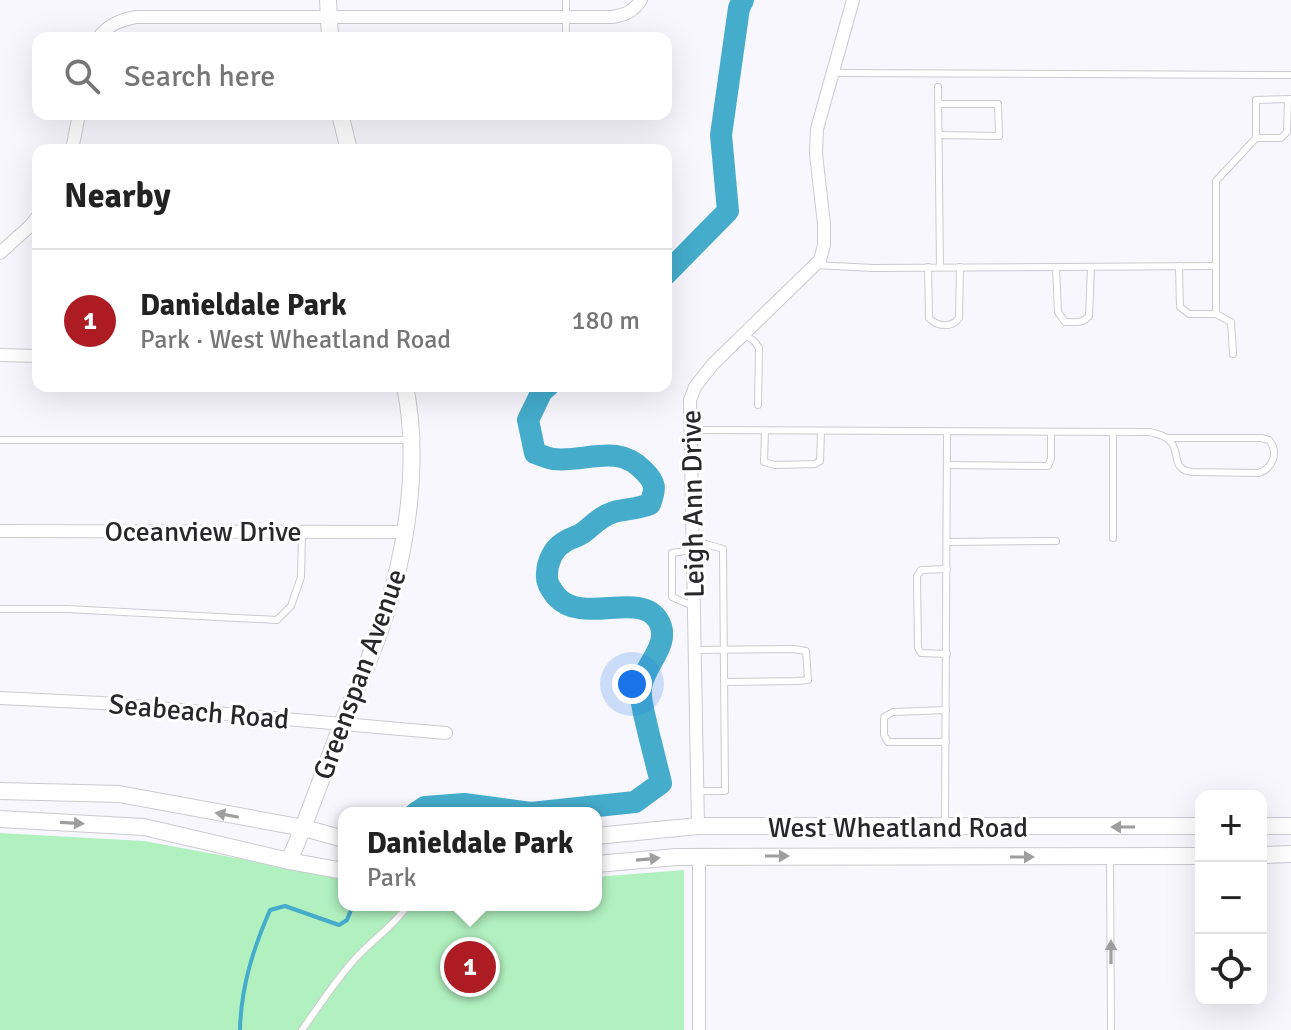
<!DOCTYPE html>
<meta charset="utf-8">
<style>
body{margin:0;font-family:Signika,sans-serif;background:#f6f6f6;color:#222}
.controls{position:absolute;right:24px;bottom:24px;display:grid;overflow:hidden;border-radius:16px;box-shadow:0 8px 32px #0002}
.controls button{width:72px;height:72px;display:grid;place-items:center;padding:0;border:0;border-bottom:2px solid #e0e0e0;background:#fff;color:#222;font:40px sans-serif}
.you{position:absolute;left:632px;top:684px;width:28px;height:28px;margin:-20px;border:6px solid #fff;border-radius:50%;background:#1a73e8;box-shadow:0 0 0 12px #1a73e833}
.badge{display:grid;place-items:center;width:52px;height:52px;border-radius:50%;background:#ae1c23;color:#fff;font-size:26px;font-weight:700}
.pin{position:absolute;translate:-50% -50%;border:4px solid #fff;box-shadow:0 2px 8px #0006}
.popup{position:absolute;left:338px;top:807px;width:264px;height:104px;box-sizing:border-box;display:grid;place-content:center;border-radius:16px;background:#fff;filter:drop-shadow(0 2px 6px #0005);font-size:26px;white-space:nowrap;color:#767676}
.popup b{font-size:30px;color:#222}
.popup::after{content:'';position:absolute;left:50%;top:100%;margin-left:-16px;border:16px solid transparent;border-top-color:#fff}
.list{margin:0;padding:0;list-style:none}
h2{display:flex;justify-content:space-between;align-items:center;height:104px;margin:0;padding:0 32px;font-size:34px}
h2 small{font-size:26px;font-weight:400;color:#767676}
.list li{display:grid;grid-template-columns:52px 1fr auto;gap:24px;align-items:center;box-sizing:border-box;height:144px;padding:0 32px;border-top:2px solid #e0e0e0}
.list b{display:block;font-size:30px;white-space:nowrap}
.list p{margin:0;font-size:26px;white-space:nowrap;color:#767676}
.list em{font-size:26px;font-style:normal;color:#767676}
.icon{flex:none;width:44px;height:44px;fill:none;stroke:currentColor;stroke-width:2;stroke-linecap:round;stroke-linejoin:round}
.map{position:relative;flex:none;width:1291px;height:1030px;overflow:hidden}
.search{position:absolute;background:#fff;box-shadow:0 8px 32px #0002;left:32px;top:32px;width:640px;height:88px;display:flex;align-items:center;gap:20px;box-sizing:border-box;padding:0 28px;border-radius:16px;color:#767676;font-size:30px}
.panel{position:absolute;background:#fff;box-shadow:0 8px 32px #0002;left:32px;top:144px;width:640px;height:248px;border-radius:16px}
.map>svg:first-child{display:block}
.green{fill:#b1f1bf}
.lines{fill:none;stroke-linecap:round;stroke-linejoin:round}
.stream{stroke:#45accc;stroke-width:4}
.river{stroke:#45accc;stroke-width:22}
.lane-casing{stroke:#cbcbd0;stroke-width:8}
.street-casing{stroke:#cbcbd0;stroke-width:14}
.secondary-casing{stroke:#cbcbd0;stroke-width:18}
.lane{stroke:#fff;stroke-width:6}
.street{stroke:#fff;stroke-width:12}
.secondary{stroke:#fff;stroke-width:16}
.oneway{fill:#9e9e9f}
.labels{text-anchor:middle;stroke-width:6;stroke-linejoin:round;paint-order:stroke}
.street-label{font-size:28px;fill:#28282a;stroke:#fff}
</style>
<div class="map">
<svg width="1291" height="1030" viewBox="0 0 1291 1030">
<rect width="100%" height="100%" fill="#f7f7fd"/>
<polygon class="green" points="0,833 144,841 334,876 344,876 344,905 596,905 596,877 684,870 684,1030 0,1030"/>
<g class="lines">
<path class="stream" d="M240 1030C241 987 253 949 270 910L285 906 339 925 347 920 353 905"/>
<g class="river">
<polyline points="666,274 728,211 721,135 739,8 743,0"/>
<path d="M416 813 425 807 464 804 531 813 635 802 661 783C656 762 650 740 645 718 643 709 640 698 641 688 643 665 673 644 658 620 639 590 582 626 556 596 551 589 546 583 547 574 547 563 553 549 563 543 569 538 578 537 584 532 594 524 601 516 614 512 626 509 638 509 650 504 656 488 656 483 644 471 617 442 586 463 553 459 547 458 541 455 535 453L528 420 542 391 548 386"/>
</g>
<defs>
<g id="lane">
<polyline points="566,38 566,0"/>
<polyline points="831,73 1291,75"/>
<polyline points="938,87 940,267"/>
<polyline points="939,104 998,104 999,136 940,135"/>
<polyline points="1256,138 1256,100 1291,99"/>
<polyline points="815,265 873,268 1216,266"/>
<polyline points="1179,266 1180,307 1189,314 1216,314 1231,322 1233,354"/>
<path d="M928 267 929 318C937 327 952 328 959 318L960 267"/>
<path d="M1056 267 1058 312 1065 322C1074 322 1082 324 1089 316L1091 267"/>
<polyline points="1216,314 1216,181 1256,138 1281,138 1287,132 1288,100"/>
<polyline points="745,335 754,341 759,348 758,405"/>
<path d="M690 430 1150 432C1157 434 1165 435 1170 441 1181 452 1170 470 1193 472L1258 473C1273 469 1279 452 1269 440L1261 438H1167"/>
<polyline points="765,431 764,462 775,465 815,464 820,461 821,431"/>
<polyline points="1113,432 1113,538"/>
<polyline points="0,440 408,440"/>
<polyline points="947,465 1048,466 1051,459 1051,432"/>
<polyline points="947,542 1056,541"/>
<polyline points="693,545 706,544 723,549 725,791 698,791"/>
<polyline points="692,550 672,553 672,597 693,606"/>
<polyline points="0,609 67,609 277,620 291,606 301,577 302,532"/>
<polyline points="694,650 793,649 806,651 808,680 797,681 725,682"/>
<polyline points="947,654 921,653 918,648 917,576 921,570 947,569"/>
<polyline points="946,742 888,742 884,735 884,717 893,712 946,710"/>
<polyline points="945,824 947,431"/>
<polyline points="1110,858 1111,1030"/>
<path d="M302 1030C319 1006 335 981 355 959 372 940 394 926 408 905"/>
</g>
<g id="street">
<path d="M98 38C108 25 120 20 136 17H612C625 15 634 11 641 0"/>
<polyline points="72,150 79,114"/>
<polyline points="0,253 31,225 38,216"/>
<polyline points="0,355 38,356"/>
<polyline points="0,531 406,532"/>
<polyline points="0,698 101,703 446,733"/>
<polyline points="698,826 690,400 695,387 713,364 820,260 824,245 824,224 816,154 817,129 853,0"/>
<polyline points="699,1030 699,856"/>
</g>
<g id="secondary">
<polyline points="328,0 330,38"/>
<polyline points="340,114 349,150"/>
<polyline points="0,791 119,794 304,828 344,839"/>
<polyline points="0,819 144,827 289,861 344,871"/>
<polyline points="1261,826 1291,826"/>
<polyline points="596,836 698,826 1201,826"/>
<polyline points="1261,855 1291,854"/>
<path d="M289 861C309 816 324 770 342 724 354 694 368 664 379 633 406 559 421 464 405 386"/>
<polyline points="596,864 677,857 1201,856"/>
</g>
</defs>
<use href="#lane" class="lane-casing"/>
<use href="#street" class="street-casing"/>
<use href="#secondary" class="secondary-casing"/>
<use href="#lane" class="lane"/>
<use href="#street" class="street"/>
<use href="#secondary" class="secondary"/>
</g>
<defs><path id="oneway-solid" d="M-6-.8H1V-3.2L6.5 0L1 3.2V.8H-6Z" transform="scale(2)"/></defs>
<g class="oneway">
<use href="#oneway-solid" transform="translate(227 815) rotate(-169)"/>
<use href="#oneway-solid" transform="translate(72 823) rotate(3)"/>
<use href="#oneway-solid" transform="translate(1123 827) rotate(180)"/>
<use href="#oneway-solid" transform="translate(777 856)"/>
<use href="#oneway-solid" transform="translate(1022 857)"/>
<use href="#oneway-solid" transform="translate(648 859) rotate(-5)"/>
<use href="#oneway-solid" transform="translate(1111 952) rotate(-90)"/>
</g>
<g class="labels">
<g class="street-label">
<text transform="translate(692 504) rotate(-91)" y="10">Leigh Ann Drive</text>
<text x="203" y="541">Oceanview Drive</text>
<text transform="translate(359 674) rotate(-70)" y="10">Greenspan Avenue</text>
<text transform="translate(199 711) rotate(5)" y="10">Seabeach Road</text>
<text x="898" y="837">West Wheatland Road</text>
</g>
</g>
</svg>
<div class="controls">
<button>+</button>
<button>−</button>
<button><svg class="icon" aria-label="locate" viewBox="0 0 24 24"><circle cx="12" cy="12" r="6"/><path d="M12 2v4M12 18v4M2 12h4M18 12h4"/></svg></button>
</div>
<div class="you"></div>
<div class="pin badge" style="left:470px;top:967px">1</div>
<div class="popup"><b>Danieldale Park</b>Park</div>
<div class="search"><svg class="icon" aria-label="search" viewBox="0 0 24 24"><circle cx="10" cy="10" r="6"/><path d="M15 15l6 6"/></svg>Search here</div>
<section class="panel">
<h2>Nearby<small></small></h2>
<ul class="list">
<li><span class="badge">1</span><div><b>Danieldale Park</b><p>Park · West Wheatland Road</p></div><em>180 m</em></li>
</ul>
</section>
</div>
